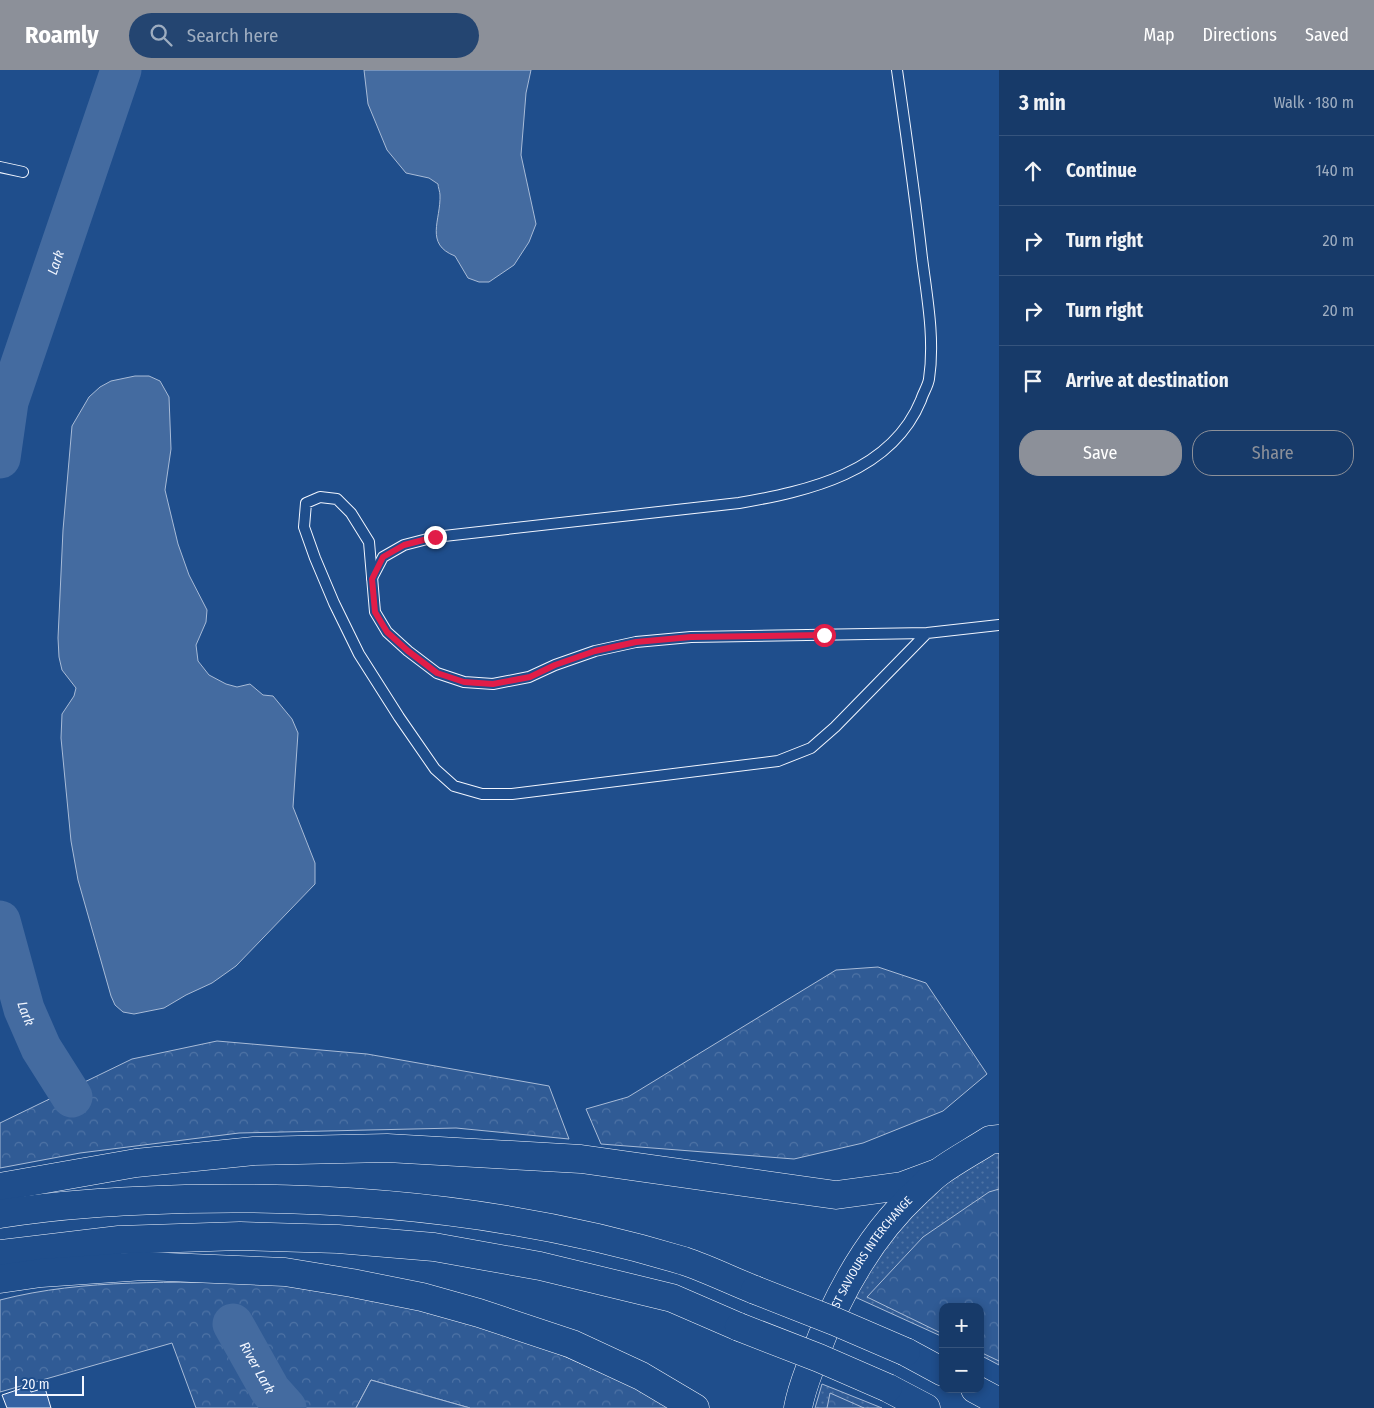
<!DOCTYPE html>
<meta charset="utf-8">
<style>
body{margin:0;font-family:"Fira Sans Condensed",sans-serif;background:#244571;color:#f1f3f6}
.controls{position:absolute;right:15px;bottom:15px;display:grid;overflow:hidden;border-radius:10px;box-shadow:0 2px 8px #0003}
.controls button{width:45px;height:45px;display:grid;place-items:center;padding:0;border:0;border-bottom:1px solid #36547d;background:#173a69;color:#f1f3f6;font:25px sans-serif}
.scale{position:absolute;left:15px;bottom:12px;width:69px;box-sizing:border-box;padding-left:5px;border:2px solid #f2f6ff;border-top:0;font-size:14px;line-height:18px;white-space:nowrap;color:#f2f6ff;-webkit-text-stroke:4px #1f4e8c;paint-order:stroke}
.stop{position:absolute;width:15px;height:15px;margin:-11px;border:4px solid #e11d48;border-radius:50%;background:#fff}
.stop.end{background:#e11d48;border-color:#fff;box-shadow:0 1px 5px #0008}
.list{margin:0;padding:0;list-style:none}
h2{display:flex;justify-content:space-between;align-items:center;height:65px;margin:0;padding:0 20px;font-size:21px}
h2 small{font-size:16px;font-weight:400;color:#9eadc0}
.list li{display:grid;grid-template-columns:32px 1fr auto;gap:15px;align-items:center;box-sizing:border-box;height:70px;padding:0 20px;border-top:1px solid #36547d}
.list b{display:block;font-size:19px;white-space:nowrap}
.list em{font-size:16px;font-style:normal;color:#9eadc0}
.actions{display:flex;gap:10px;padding:15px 20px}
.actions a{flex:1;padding:11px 0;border:1px solid #8c9099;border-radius:20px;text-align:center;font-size:18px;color:#8c9099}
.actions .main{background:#8c9099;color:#fff}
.icon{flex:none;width:28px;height:28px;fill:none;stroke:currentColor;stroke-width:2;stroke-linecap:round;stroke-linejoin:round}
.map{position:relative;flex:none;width:999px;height:1338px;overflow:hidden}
header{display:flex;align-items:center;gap:30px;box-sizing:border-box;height:70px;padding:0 25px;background:#8c9099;color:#fff}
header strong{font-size:24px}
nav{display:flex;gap:28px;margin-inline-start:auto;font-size:18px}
.search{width:350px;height:45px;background:#244571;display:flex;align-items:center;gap:12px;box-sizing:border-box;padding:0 18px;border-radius:28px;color:#9eadc0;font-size:19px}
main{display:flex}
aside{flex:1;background:#173a69}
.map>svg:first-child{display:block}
.grass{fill:url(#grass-dots);stroke:#a8bbd7}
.forest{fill:url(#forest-crowns);stroke:#a8bbd7}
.built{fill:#305b95;stroke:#a8bbd7}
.water{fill:#446ba0;stroke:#a8bbd7}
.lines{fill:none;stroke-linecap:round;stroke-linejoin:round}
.river{stroke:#446ba0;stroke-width:41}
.building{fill:#3563a3;stroke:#f2f6ff}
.lane-casing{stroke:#f2f6ff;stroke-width:12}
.highway-casing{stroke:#f2f6ff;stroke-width:29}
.lane{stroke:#1f4e8c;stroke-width:10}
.highway{stroke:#1f4e8c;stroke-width:28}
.highway-bridge-casing{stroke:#f2f6ff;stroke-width:29;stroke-linecap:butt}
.highway-bridge{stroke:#1f4e8c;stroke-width:28}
.route{stroke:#e11d48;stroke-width:6}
.labels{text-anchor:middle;stroke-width:4;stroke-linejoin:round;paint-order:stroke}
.street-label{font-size:12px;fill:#f2f6ff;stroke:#1f4e8c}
.water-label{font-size:14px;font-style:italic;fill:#f2f6ff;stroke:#1f4e8c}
</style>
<header>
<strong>Roamly</strong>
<div class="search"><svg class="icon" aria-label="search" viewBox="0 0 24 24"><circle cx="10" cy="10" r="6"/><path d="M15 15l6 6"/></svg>Search here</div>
<nav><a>Map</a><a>Directions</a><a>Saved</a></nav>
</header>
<main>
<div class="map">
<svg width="999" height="1338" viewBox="0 0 999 1338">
<defs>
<pattern id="grass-dots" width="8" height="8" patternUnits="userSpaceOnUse" patternTransform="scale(1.25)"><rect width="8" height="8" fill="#305b95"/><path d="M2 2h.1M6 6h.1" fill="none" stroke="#4e73a5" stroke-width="1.8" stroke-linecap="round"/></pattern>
<pattern id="forest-crowns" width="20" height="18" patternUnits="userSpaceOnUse" patternTransform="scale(1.25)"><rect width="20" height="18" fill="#305b95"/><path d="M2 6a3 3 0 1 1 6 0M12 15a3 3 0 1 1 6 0" fill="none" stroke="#4e73a5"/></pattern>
</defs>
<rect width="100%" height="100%" fill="#1f4e8c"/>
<g class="grass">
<polygon points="999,1081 999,1295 980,1285 980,1237 943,1237 943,1267 855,1227 867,1200 899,1152 965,1097"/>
<polygon points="822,1314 882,1338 815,1338"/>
</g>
<g class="forest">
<polygon points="878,897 926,913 987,1004 943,1041 863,1073 794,1089 601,1074 586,1039 628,1027 836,900"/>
<polygon points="217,971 367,984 549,1016 569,1069 456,1058 239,1063 80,1083 0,1098 0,1053 132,989"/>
<polygon points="999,1119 999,1291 980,1282 980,1237 943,1237 943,1264 867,1227 923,1167 989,1122"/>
<path d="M263 1212 401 1234 516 1265 641 1320 673 1338H470L371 1310 356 1338H196L172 1273 0 1322V1230C85 1208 175 1213 263 1212Z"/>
<polygon points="830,1323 864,1338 827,1338"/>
</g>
<polygon class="built" points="371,1310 470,1338 356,1338"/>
<g class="water">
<path d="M364 0H531L526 23 521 85 536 154 529 172 514 195 489 212H479L468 208 455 186C424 174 441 150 440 125 440 122 438 117 438 114L429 108 406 103 387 80 368 34Z"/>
<polygon points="135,306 149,306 160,311 169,327 171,379 165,420 178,474 189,505 207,540 206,552 196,575 198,591 209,605 226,614 237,617 250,614 263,625 273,626 292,649 298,663 293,737 315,793 315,814 236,896 212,913 186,925 164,938 134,944 123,942 115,935 111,926 78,810 71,771 61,668 62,644 74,626 76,618 62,600 59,587 58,568 63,460 72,356 89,327 100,317 111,311"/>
</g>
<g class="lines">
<g class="river">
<path id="s1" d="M0 388 8 332 121 0"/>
<path id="s2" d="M0 851 24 939 41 978 72 1027"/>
<path id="s3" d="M233 1254 270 1320 286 1338"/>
</g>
</g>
<polygon class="building" points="29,1316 31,1322 45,1318 51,1338 7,1338 2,1325"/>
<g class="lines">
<defs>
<g id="lane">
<polyline points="0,97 23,102"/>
<path d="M372 508 383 487 404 475 435 467 739 433C808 421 891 403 921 330 923 323 928 316 929 309 935 269 927 227 922 188 915 125 906 63 897 0"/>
<polyline points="927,563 835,657 811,678 778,691 512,724 482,724 454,716 435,699 399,647 359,584 334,533 315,488 304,457 306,433 320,427 337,429 351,443 369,472 375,542 387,562 408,581 437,603 464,612 493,614 529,607 555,595 595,581 636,572 691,567 927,563 999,555"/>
</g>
<g id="highway">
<polyline points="0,1117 136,1093 254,1081 387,1078 581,1089 836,1125 902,1116 937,1103"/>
<path d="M0 1144C61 1134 123 1131 185 1129 353 1125 523 1142 684 1191 708 1199 732 1211 755 1220"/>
<polyline points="0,1184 119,1170 240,1166 338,1169 434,1177 540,1196 672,1228 739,1257"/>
<polyline points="0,1209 41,1203 144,1196 285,1202 352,1213 422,1227 479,1243 572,1274 641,1306 695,1338"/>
<polyline points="906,1282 943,1302"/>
<polyline points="888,1318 926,1338"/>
<polyline points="975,1319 999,1332"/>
<path id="s4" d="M798 1338C801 1320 808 1304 814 1287 837 1225 869 1166 918 1121 925 1115 931 1108 938 1103 954 1091 973 1081 990 1070L999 1069"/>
</g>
</defs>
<use href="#lane" class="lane-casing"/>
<use href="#highway" class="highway-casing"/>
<use href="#lane" class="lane"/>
<use href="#highway" class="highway"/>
<defs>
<g id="highway-bridge">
<polyline points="755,1220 834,1251 906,1282"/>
<polyline points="739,1257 819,1288 888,1318"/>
</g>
</defs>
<use href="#highway-bridge" class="highway-bridge-casing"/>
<use href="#highway-bridge" class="highway-bridge"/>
</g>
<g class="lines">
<polyline class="route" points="435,467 404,475 383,487 372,509 375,542 387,562 408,581 437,603 464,612 493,614 530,607 555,595 595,581 636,572 691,567 824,565"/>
</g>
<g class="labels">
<g class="street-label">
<text dy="4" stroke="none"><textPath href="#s4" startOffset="174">ST SAVIOURS INTERCHANGE</textPath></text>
</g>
<g class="water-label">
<text dy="5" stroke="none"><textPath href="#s1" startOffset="204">Lark</textPath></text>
<text dy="5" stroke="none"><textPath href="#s2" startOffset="96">Lark</textPath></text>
<text dy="5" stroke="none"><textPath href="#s3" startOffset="50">River Lark</textPath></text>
</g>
</g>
</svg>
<div class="controls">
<button>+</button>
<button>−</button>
</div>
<div class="scale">20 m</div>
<div class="stop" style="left:824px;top:565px"></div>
<div class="stop end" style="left:435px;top:467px"></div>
</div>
<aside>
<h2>3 min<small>Walk · 180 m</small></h2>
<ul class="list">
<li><svg class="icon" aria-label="ahead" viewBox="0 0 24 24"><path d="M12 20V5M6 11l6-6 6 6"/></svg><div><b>Continue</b></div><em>140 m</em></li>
<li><svg class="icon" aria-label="right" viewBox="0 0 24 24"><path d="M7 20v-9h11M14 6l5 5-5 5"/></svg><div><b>Turn right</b></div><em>20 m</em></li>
<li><svg class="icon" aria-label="right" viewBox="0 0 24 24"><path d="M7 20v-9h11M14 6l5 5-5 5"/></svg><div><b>Turn right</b></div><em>20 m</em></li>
<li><svg class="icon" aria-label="arrive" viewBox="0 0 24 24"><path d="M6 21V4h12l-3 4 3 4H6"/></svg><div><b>Arrive at destination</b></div></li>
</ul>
<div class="actions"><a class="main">Save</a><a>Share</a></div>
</aside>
</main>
